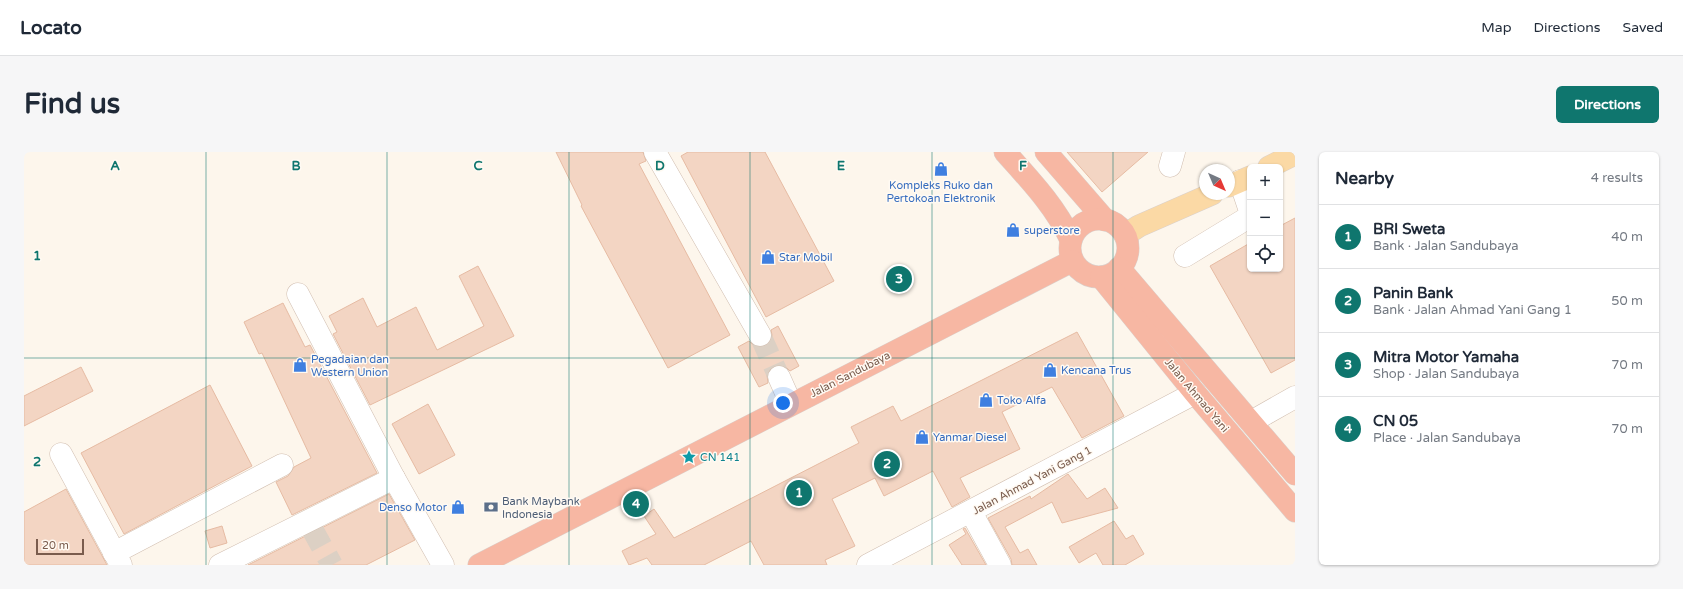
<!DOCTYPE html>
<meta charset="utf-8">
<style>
body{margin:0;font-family:"Varela Round",sans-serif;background:#f6f6f7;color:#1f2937}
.controls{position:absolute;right:12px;top:12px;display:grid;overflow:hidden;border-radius:6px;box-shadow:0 1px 3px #0004}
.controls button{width:36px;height:36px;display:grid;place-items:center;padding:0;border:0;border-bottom:1px solid #e0e1e3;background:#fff;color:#1f2937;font:20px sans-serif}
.compass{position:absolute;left:1175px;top:12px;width:36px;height:36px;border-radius:50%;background:#fff;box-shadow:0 1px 3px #0004;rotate:136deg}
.scale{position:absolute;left:12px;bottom:10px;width:48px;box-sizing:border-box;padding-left:4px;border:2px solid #7a5c4d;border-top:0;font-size:11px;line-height:14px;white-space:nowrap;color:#7a5c4d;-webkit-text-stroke:3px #fffaf3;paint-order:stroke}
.you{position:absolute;left:759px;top:251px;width:14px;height:14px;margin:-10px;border:3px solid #fff;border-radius:50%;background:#1a73e8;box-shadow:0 0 0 6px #1a73e833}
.badge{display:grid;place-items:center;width:26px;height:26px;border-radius:50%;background:#0f766e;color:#fff;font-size:13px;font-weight:700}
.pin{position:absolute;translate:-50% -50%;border:2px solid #fff;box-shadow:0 1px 4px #0006}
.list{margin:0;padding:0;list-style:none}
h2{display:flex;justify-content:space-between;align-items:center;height:52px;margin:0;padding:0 16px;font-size:17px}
h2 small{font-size:13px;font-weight:400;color:#747a83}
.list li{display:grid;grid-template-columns:26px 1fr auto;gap:12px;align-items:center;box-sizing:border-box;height:64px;padding:0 16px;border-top:1px solid #e0e1e3}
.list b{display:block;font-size:15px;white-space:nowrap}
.list p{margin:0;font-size:13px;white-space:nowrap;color:#747a83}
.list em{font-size:13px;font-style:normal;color:#747a83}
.icon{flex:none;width:22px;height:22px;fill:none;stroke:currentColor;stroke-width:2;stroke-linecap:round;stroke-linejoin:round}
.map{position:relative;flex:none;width:1271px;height:413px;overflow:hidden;border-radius:6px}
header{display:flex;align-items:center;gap:24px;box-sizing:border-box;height:56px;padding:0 20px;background:#fff;border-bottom:1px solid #e0e1e3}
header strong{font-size:19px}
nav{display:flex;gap:22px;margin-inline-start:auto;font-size:14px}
.intro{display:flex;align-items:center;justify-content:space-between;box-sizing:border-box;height:96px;padding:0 24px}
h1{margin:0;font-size:28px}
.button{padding:10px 18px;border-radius:6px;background:#0f766e;color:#fff;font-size:14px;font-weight:700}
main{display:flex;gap:24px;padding:0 24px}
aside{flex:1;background:#fff;border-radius:6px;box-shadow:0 1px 3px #0004}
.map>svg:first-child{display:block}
.building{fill:#f3d5c3;stroke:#e6bba3}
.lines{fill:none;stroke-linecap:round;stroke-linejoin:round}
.minor-tunnel{stroke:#dcd0c4;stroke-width:22;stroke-dasharray:22 11;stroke-linecap:butt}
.minor-casing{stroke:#d1beb0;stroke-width:23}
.major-casing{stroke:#dad1cd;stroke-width:23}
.highway-casing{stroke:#dad1cd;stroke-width:23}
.minor{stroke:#fff;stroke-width:22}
.major{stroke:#fbd9a5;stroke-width:22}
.highway{stroke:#f7b7a3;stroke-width:22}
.grid{fill:none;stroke:#0f766e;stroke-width:1;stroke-opacity:0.55}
.labels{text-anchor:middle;stroke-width:3;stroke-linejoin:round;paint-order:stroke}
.shop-label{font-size:11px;fill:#366cbe;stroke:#fffaf3;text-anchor:start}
.street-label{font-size:11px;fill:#7a5c4d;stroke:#fffaf3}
.culture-label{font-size:11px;fill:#0d838f;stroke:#fffaf3;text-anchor:start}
.service-label{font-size:11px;fill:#4e5e75;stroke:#fffaf3;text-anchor:start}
.grid-label{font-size:13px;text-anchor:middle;font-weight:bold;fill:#0f766e;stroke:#fffaf3;stroke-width:3;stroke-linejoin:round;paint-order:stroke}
</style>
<header>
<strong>Locato</strong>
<nav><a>Map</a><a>Directions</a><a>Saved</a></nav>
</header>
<div class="intro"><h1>Find us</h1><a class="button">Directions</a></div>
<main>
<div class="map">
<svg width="1271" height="413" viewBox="0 0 1271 413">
<rect width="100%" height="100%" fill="#fdf6ec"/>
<g class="building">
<polygon points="532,0 619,0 622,9 615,12 706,183 644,216 557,54 558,53"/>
<polygon points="664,0 741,0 810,129 742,165 657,4"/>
<polygon points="1043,0 1124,0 1078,40"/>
<polygon points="1271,66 1271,208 1247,221 1186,114 1226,91 1226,117 1256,117 1256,74"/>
<polygon points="454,114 490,184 346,253 309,182 313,180 305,164 339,146 353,175 392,155 413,198 460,174 435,124"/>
<polygon points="259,151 281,195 286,193 353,321 268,363 252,330 264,324 270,315 287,306 238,201 235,202 220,170"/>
<polygon points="754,174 775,214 766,219 762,215 757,213 750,214 745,217 743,223 744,231 735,235 714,195 725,189 730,194 736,195 742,194 747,189 748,183 747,178"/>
<polygon points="1053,180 1100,264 1058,286 1028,235 978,260 996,297 936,326 946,345 928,355 909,319 860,344 851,326 808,347 831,394 801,408 803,413 740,413 727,389 680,413 628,413 623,406 605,413 598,399 632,382 620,364 630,357 650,386 835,291 827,275 869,254 877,269"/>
<polygon points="57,215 69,239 0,274 0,244"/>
<polygon points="186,233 228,314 100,382 57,301"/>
<polygon points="404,252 431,303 395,322 368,272"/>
<polygon points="1044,322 1063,347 1081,336 1094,356 1038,371 1028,350 981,375 996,401 1004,397 1013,413 988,413 987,407 964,366 1006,344 1007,347"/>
<polygon points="42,337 83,413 0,413 0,360"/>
<polygon points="365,342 391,388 342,413 224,413"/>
<polygon points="1090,369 1102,387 1109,383 1120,402 1101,413 1079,413 1072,401 1055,411 1045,395"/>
<polygon points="198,374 203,391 186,396 181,379"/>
<polygon points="941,376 962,413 938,413 925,393 942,382 939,377"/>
</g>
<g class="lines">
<g class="minor-tunnel">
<polyline points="736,183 755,225"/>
<polyline points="287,375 308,413"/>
</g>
<defs>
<g id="minor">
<polyline points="631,0 736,183"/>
<polyline points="1146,14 1150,0"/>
<polyline points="1161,104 1225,65 1226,59 1216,29"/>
<polyline points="274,142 370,326 419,413"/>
<polyline points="755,225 767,252"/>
<polyline points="1227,270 1271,245"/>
<polyline points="37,302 97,413"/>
<polyline points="947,360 976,413"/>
<polyline points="90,401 258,313"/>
<polyline points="196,413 370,326"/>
<polyline points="844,413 1171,241"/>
</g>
<g id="major">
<polyline points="1245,15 1271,2"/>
<polyline points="1205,34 1226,25"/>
<polyline points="1101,83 1115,74 1188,42"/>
</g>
<g id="highway">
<path d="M981 0C1006 28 1031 54 1047 88"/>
<polyline points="1022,0 1081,68"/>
<circle cx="1075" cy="96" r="29"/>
<polyline points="1095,116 1271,322"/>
<polyline points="1077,125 1171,241 1271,359"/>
<polyline points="455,413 1048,109"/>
</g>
</defs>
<use href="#minor" class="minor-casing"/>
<use href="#major" class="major-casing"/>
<use href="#highway" class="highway-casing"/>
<use href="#minor" class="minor"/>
<use href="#major" class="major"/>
<use href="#highway" class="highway"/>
</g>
<path class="grid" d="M182 0V413M363 0V413M545 0V413M726 0V413M908 0V413M1089 0V413M0 206H1271"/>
<defs>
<symbol id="shop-bare" viewBox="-9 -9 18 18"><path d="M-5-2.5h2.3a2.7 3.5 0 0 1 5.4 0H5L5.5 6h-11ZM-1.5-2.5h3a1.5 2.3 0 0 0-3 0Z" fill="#3f7fe0" stroke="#fffaf3" stroke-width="2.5" paint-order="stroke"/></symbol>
<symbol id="sight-bare" viewBox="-9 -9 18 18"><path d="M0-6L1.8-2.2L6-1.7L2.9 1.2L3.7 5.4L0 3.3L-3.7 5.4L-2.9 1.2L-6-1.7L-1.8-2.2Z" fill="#0f9aa8" stroke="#fffaf3" stroke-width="2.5" paint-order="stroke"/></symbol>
<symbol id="bank-bare" viewBox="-9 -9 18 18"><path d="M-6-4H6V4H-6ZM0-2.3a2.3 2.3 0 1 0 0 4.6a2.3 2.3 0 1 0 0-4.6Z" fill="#5c6f8a" stroke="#fffaf3" stroke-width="2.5" paint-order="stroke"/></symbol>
</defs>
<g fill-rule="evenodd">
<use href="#shop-bare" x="907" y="7" width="20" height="20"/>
<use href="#shop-bare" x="979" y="68" width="20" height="20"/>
<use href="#shop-bare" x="734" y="95" width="20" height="20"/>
<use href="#shop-bare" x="266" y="203" width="20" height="20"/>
<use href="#shop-bare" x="1016" y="208" width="20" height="20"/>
<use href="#shop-bare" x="952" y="238" width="20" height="20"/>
<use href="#shop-bare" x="888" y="275" width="20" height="20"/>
<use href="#sight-bare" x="655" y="295" width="20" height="20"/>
<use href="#shop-bare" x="424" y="345" width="20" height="20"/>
<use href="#bank-bare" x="457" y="345" width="20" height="20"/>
</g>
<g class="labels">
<g class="shop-label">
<text x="917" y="37" text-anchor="middle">Kompleks Ruko dan<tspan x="917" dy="13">Pertokoan Elektronik</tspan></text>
<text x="1000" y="82">superstore</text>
<text x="755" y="109">Star Mobil</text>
<text x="287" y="211">Pegadaian dan<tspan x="287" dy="13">Western Union</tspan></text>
<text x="1037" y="222">Kencana Trus</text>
<text x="973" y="252">Toko Alfa</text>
<text x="909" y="289">Yanmar Diesel</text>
<text x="423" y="359" text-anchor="end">Denso Motor</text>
</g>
<g class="street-label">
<text transform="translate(826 222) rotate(-27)" y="4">Jalan Sandubaya</text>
<text transform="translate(1173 243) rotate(50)" y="4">Jalan Ahmad Yani</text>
<text transform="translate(1008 328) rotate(-28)" y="4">Jalan Ahmad Yani Gang 1</text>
</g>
<g class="culture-label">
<text x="676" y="309">CN 141</text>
</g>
<g class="service-label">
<text x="478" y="353">Bank Maybank<tspan x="478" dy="13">Indonesia</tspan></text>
</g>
</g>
<g class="grid-label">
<text x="91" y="18">A</text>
<text x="272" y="18">B</text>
<text x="454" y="18">C</text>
<text x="636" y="18">D</text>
<text x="817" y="18">E</text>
<text x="999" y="18">F</text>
<text x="13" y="108">1</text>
<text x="13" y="314">2</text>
</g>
</svg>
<div class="controls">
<button>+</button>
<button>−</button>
<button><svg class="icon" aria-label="locate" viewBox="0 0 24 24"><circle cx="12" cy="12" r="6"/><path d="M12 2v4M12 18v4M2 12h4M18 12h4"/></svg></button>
</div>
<svg class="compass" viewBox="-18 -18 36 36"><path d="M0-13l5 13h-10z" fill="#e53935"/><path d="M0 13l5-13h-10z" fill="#747a83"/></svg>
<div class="scale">20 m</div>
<div class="you"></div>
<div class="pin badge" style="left:775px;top:341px">1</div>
<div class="pin badge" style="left:863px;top:312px">2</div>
<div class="pin badge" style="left:875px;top:127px">3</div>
<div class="pin badge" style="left:612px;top:352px">4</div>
</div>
<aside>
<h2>Nearby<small>4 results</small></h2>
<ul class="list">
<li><span class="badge">1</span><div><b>BRI Sweta</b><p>Bank · Jalan Sandubaya</p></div><em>40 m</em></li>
<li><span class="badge">2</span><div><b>Panin Bank</b><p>Bank · Jalan Ahmad Yani Gang 1</p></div><em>50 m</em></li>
<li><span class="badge">3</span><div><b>Mitra Motor Yamaha</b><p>Shop · Jalan Sandubaya</p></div><em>70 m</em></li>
<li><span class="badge">4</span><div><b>CN 05</b><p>Place · Jalan Sandubaya</p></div><em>70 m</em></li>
</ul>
</aside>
</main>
